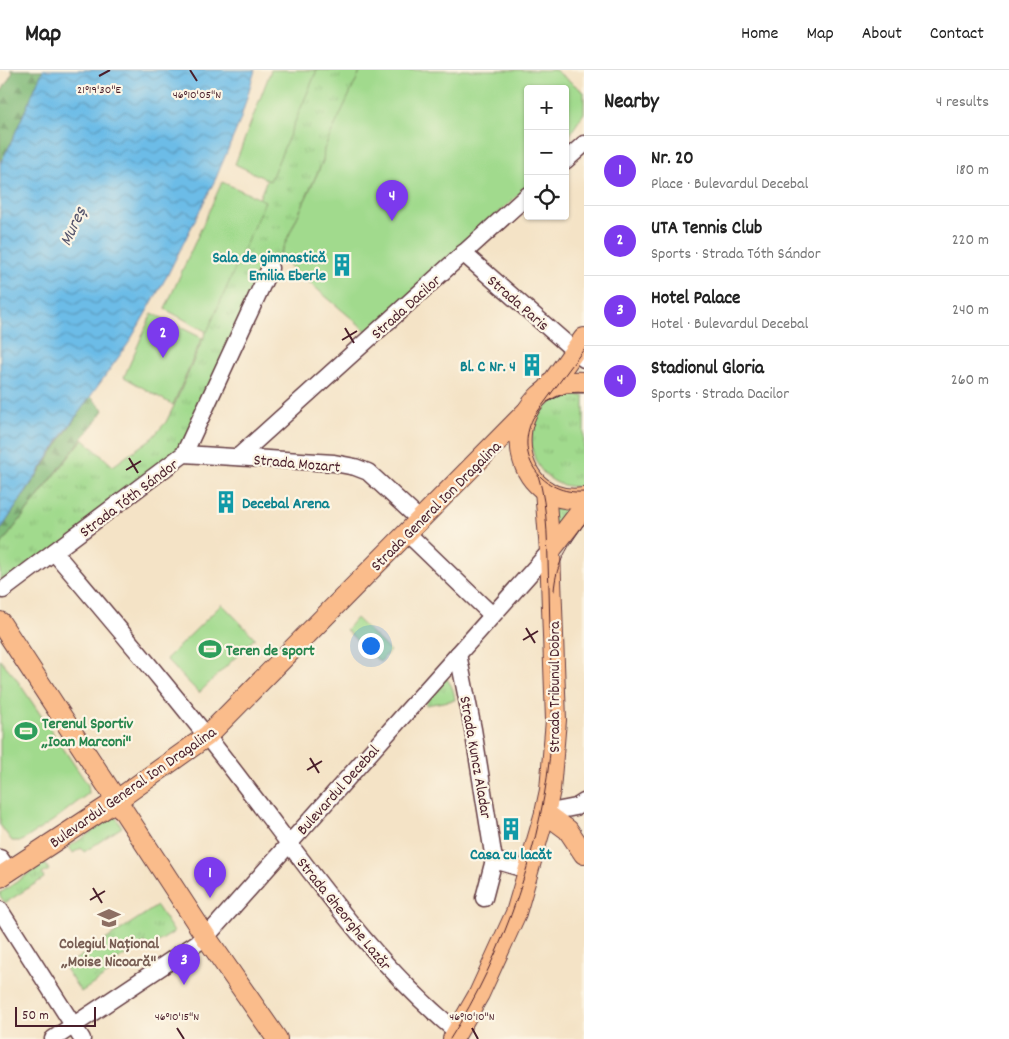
<!DOCTYPE html>
<meta charset="utf-8">
<style>
body{margin:0;font-family:Dekko,sans-serif;background:#f2f2f2;color:#222}
.controls{position:absolute;right:15px;top:15px;display:grid;overflow:hidden;border-radius:5px;box-shadow:0 1px 4px #0004}
.controls button{width:45px;height:45px;display:grid;place-items:center;padding:0;border:0;border-bottom:1px solid #e0e0e0;background:#fff;color:#222;font:25px sans-serif}
.scale{position:absolute;left:15px;bottom:12px;width:81px;box-sizing:border-box;padding-left:5px;border:2px solid #4a1f2b;border-top:0;font-size:14px;line-height:18px;white-space:nowrap;color:#4a1f2b;-webkit-text-stroke:4px #fcf5e5;paint-order:stroke}
.you{position:absolute;left:370px;top:575px;width:18px;height:18px;margin:-12px;border:4px solid #fff;border-radius:50%;background:#1a73e8;box-shadow:0 0 0 8px #1a73e833}
.badge{display:grid;place-items:center;width:32px;height:32px;border-radius:50%;background:#7c3aed;color:#fff;font-size:16px;font-weight:700}
.pin{position:absolute;translate:-50% -41px;filter:drop-shadow(0 1px 2px #0008)}
.pin::after{content:'';position:absolute;top:26px;width:18px;height:15px;background:inherit;clip-path:polygon(0 0,100% 0,50% 100%)}
.list{margin:0;padding:0;list-style:none}
h2{display:flex;justify-content:space-between;align-items:center;height:65px;margin:0;padding:0 20px;font-size:21px}
h2 small{font-size:16px;font-weight:400;color:#767676}
.list li{display:grid;grid-template-columns:32px 1fr auto;gap:15px;align-items:center;box-sizing:border-box;height:70px;padding:0 20px;border-top:1px solid #e0e0e0}
.list b{display:block;font-size:19px;white-space:nowrap}
.list p{margin:0;font-size:16px;white-space:nowrap;color:#767676}
.list em{font-size:16px;font-style:normal;color:#767676}
.icon{flex:none;width:28px;height:28px;fill:none;stroke:currentColor;stroke-width:2;stroke-linecap:round;stroke-linejoin:round}
.map{position:relative;flex:none;width:584px;height:969px;overflow:hidden}
header{display:flex;align-items:center;gap:30px;box-sizing:border-box;height:70px;padding:0 25px;background:#fff;border-bottom:1px solid #e0e0e0}
header strong{font-size:24px}
nav{display:flex;gap:28px;margin-inline-start:auto;font-size:18px}
main{display:flex}
aside{flex:1;background:#fff}
.map>svg:first-child{display:block}
.grass{fill:url(#grass-tufts);stroke:#767c5c}
.forest{fill:url(#forest-firs);stroke:#656c52}
.pitch{fill:#a1da8d;stroke:#767c5c}
.water{fill:url(#water-waves);stroke:#5b6e89}
.lines{fill:none;stroke-linecap:round;stroke-linejoin:round}
.minor-casing{stroke:#643c42;stroke-width:19}
.major-casing{stroke:#643c42;stroke-width:22}
.minor{stroke:#fff;stroke-width:16}
.major{stroke:#fabc8b;stroke-width:20}
.tram{stroke:#4a1f2b;stroke-width:1}
.ticks{fill:none;stroke:#4a1f2b;stroke-width:2}
.labels{text-anchor:middle;stroke-width:4.5;stroke-linejoin:round;paint-order:stroke}
.culture-label{font-size:16px;font-weight:bold;fill:#0d838f;stroke:#fcf5e5;text-anchor:end}
.street-label{font-size:16px;fill:#4a1f2b;stroke:#fcf5e5}
.leisure-label{font-size:16px;font-weight:bold;fill:#27864d;stroke:#fcf5e5;text-anchor:start}
.education-label{font-size:16px;font-weight:bold;fill:#785e54;stroke:#fcf5e5}
.water-label{font-size:18px;font-style:italic;fill:#56566d;stroke:#fcf5e5}
.ticks-label{font-size:12px;text-anchor:middle;fill:#4a1f2b;stroke:#fcf5e5;stroke-width:4.5;stroke-linejoin:round;paint-order:stroke}
</style>
<header>
<strong>Map</strong>
<nav><a>Home</a><a>Map</a><a>About</a><a>Contact</a></nav>
</header>
<main>
<div class="map">
<svg width="584" height="969" viewBox="0 0 584 969">
<defs>
<pattern id="grass-tufts" width="24" height="20" patternUnits="userSpaceOnUse" patternTransform="scale(1.25)"><rect width="24" height="20" fill="#a1da8d"/><path d="M3 7l-1-3M5 7V3M7 7l1-3M15 17l-1-3M17 17v-4M19 17l1-3" fill="none" stroke="#8cbb7a"/></pattern>
<pattern id="forest-firs" width="22" height="20" patternUnits="userSpaceOnUse" patternTransform="scale(1.25)"><rect width="22" height="20" fill="#80ba78"/><path d="M5 1l3.5 6h-7zM16 11l3.5 6h-7z" fill="#6b9763"/></pattern>
<pattern id="water-waves" width="16" height="10" patternUnits="userSpaceOnUse" patternTransform="scale(1.25)"><rect width="16" height="10" fill="#6cbce7"/><path d="M0 5q4-4 8 0t8 0" fill="none" stroke="#5b98bb"/></pattern>
</defs>
<rect width="100%" height="100%" fill="#fcf5e5"/>
<filter id="ink" filterUnits="userSpaceOnUse"><feTurbulence type="fractalNoise" baseFrequency=".02" numOctaves="2"/><feDisplacementMap in="SourceGraphic" scale="10" xChannelSelector="R" yChannelSelector="G"/><feConvolveMatrix kernelMatrix="1 2 1 2 8 2 1 2 1" color-interpolation-filters="sRGB"/></filter>
<filter id="wash" filterUnits="userSpaceOnUse"><feTurbulence type="fractalNoise" baseFrequency=".0096" numOctaves="4" result="noise"/><feDisplacementMap in="SourceGraphic" scale="20" xChannelSelector="R" yChannelSelector="G"/><feGaussianBlur stdDeviation="1.12" result="paint"/><feColorMatrix in="noise" values="0 0 0 0 0 0 0 0 0 0 0 0 0 0 0 0 0 1.4 0 .05"/><feComposite in="paint" operator="in"/></filter>
<g filter="url(#wash)">
<rect width="100%" height="100%" fill="#f4e3c6"/>
<g class="grass">
<polygon points="314,0 364,0 279,187 200,369 0,526 0,476 83,369 113,396 152,368 166,352 173,338 205,264 293,44"/>
<path d="M571 325 584 326V416C524 425 510 336 571 325Z"/>
<polygon points="554,432 573,437 551,464"/>
<path d="M446 608C452 615 454 621 455 630L426 635V632Z"/>
<polygon points="115,746 122,757 84,782 81,778 73,783 69,777"/>
<polygon points="45,793 49,800 42,804 44,808 5,833 0,826 0,823"/>
<polygon points="157,836 174,862 149,878 145,872 107,897 110,903 81,922 64,897"/>
</g>
<g class="forest">
<polygon points="10,0 43,0 9,77 0,93 0,24 13,2"/>
<polygon points="90,326 104,340 0,476 0,461"/>
</g>
<g class="pitch">
<polygon points="271,0 317,0 270,111 235,94"/>
<polygon points="361,0 555,0 584,22 584,43 565,72 565,19 528,19 528,116 369,263 279,187 323,91 324,79"/>
<polygon points="222,112 265,131 207,262 165,239"/>
<polygon points="152,243 202,268 173,335 124,307"/>
<polygon points="222,534 255,568 199,623 166,589"/>
<polygon points="356,548 390,581 380,592 346,560"/>
<polygon points="0,589 15,607 88,715 89,723 54,750 22,771 12,771 0,755"/>
</g>
<polygon class="water" points="43,0 255,0 240,51 216,108 167,206 128,274 62,366 0,461 0,93 9,77"/>
</g>
<g filter="url(#ink)">
<g class="lines">
<defs>
<g id="minor">
<polyline points="565,91 584,74"/>
<polyline points="463,183 584,289"/>
<polyline points="184,384 334,393 355,397 368,402 420,450"/>
<polyline points="238,387 528,125"/>
<polyline points="407,463 492,545"/>
<path d="M54 482C118 558 183 634 243 713 312 802 370 890 457 962"/>
<polyline points="3,520 184,384 270,198"/>
<polyline points="458,584 473,659 494,790 484,828"/>
<polyline points="545,743 576,737 584,732"/>
<polyline points="0,788 9,801"/>
<polyline points="494,790 528,800"/>
<polyline points="0,840 82,969"/>
<polyline points="53,969 206,867 550,481"/>
</g>
<g id="major">
<path d="M584 312C497 306 502 440 584 428"/>
<polyline points="546,321 584,268"/>
<polyline points="550,481 584,437"/>
<polyline points="0,552 206,867 277,969"/>
<polyline points="545,743 568,760 584,784"/>
<polyline points="0,807 110,735 207,666 528,340"/>
<polyline points="453,969 479,924 516,843 545,743 550,720 556,650 550,481 545,420"/>
</g>
</defs>
<use href="#minor" class="minor-casing"/>
<use href="#major" class="major-casing"/>
<use href="#minor" class="minor"/>
<use href="#major" class="major"/>
<g class="tram">
<path d="M584 279 533 348C514 387 542 425 584 422"/>
<polyline points="547,332 566,323 584,323"/>
<path d="M554 521C556 492 568 477 584 454"/>
<path d="M450 969C503 887 545 767 551 670 553 648 552 627 551 605 550 576 550 547 549 518 547 482 549 439 538 405"/>
</g>
</g>
</g>
<path class="ticks" d="M190 0 197 11M99 6 110 0M345 258 354 273M342 270 357 261M129 388 138 403M126 400 141 391M526 558 535 573M523 570 538 561M310 688 319 703M307 700 322 691M93 818 102 833M90 830 105 821M177 958 184 969M472 958 478 969"/>
<defs>
<symbol id="building-bare" viewBox="-9 -9 18 18"><path d="M-4-6H4V6H1V3H-1V6H-4ZM-2.5-4.3h1.7v1.8h-1.7ZM.8-4.3h1.7v1.8H.8ZM-2.5-1h1.7V.8h-1.7ZM.8-1h1.7V.8H.8Z" fill="#0f9aa8" stroke="#fcf5e5" stroke-width="2.5" paint-order="stroke"/></symbol>
<symbol id="stadium-bare" viewBox="-9 -9 18 18"><path d="M0-5a6.5 5 0 1 0 0 10a6.5 5 0 1 0 0-10ZM-3.5-1.8h7v3.6h-7Z" fill="#2e9e5b" stroke="#fcf5e5" stroke-width="2.5" paint-order="stroke"/></symbol>
<symbol id="school-bare" viewBox="-9 -9 18 18"><path d="M0-5L7-2L0 1L-7-2ZM-4 1L0 2.5L4 1V4Q0 6-4 4Z" fill="#8d6e63" stroke="#fcf5e5" stroke-width="2.5" paint-order="stroke"/></symbol>
</defs>
<g fill-rule="evenodd">
<use href="#building-bare" x="326" y="179" width="32" height="32"/>
<use href="#building-bare" x="516" y="279" width="32" height="32"/>
<use href="#building-bare" x="210" y="416" width="32" height="32"/>
<use href="#stadium-bare" x="194" y="563" width="32" height="32"/>
<use href="#stadium-bare" x="10" y="645" width="32" height="32"/>
<use href="#building-bare" x="495" y="743" width="32" height="32"/>
<use href="#school-bare" x="93" y="832" width="32" height="32"/>
</g>
<g class="labels">
<g class="culture-label">
<text x="326" y="192">Sala de gimnastică<tspan x="326" dy="18">Emilia Eberle</tspan></text>
<text x="516" y="301">Bl. C Nr. 4</text>
<text x="242" y="438" text-anchor="start">Decebal Arena</text>
<text x="511" y="789" text-anchor="middle">Casa cu lacăt</text>
</g>
<g class="street-label">
<text transform="translate(519 232) rotate(41)" y="6">Strada Paris</text>
<text transform="translate(405 236) rotate(-42)" y="6">Strada Dacilor</text>
<text transform="translate(297 392) rotate(5)" y="6">Strada Mozart</text>
<text transform="translate(128 427) rotate(-37)" y="6">Strada Tóth Sándor</text>
<text transform="translate(435 435) rotate(-45)" y="6">Strada General Ion Dragalina</text>
<text transform="translate(553 617) rotate(-90)" y="6">Strada Tribunul Dobra</text>
<text transform="translate(477 687) rotate(80)" y="6">Strada Kuncz Aladar</text>
<text transform="translate(132 716) rotate(-35)" y="6">Bulevardul General Ion Dragalina</text>
<text transform="translate(337 719) rotate(-48)" y="6">Bulevardul Decebal</text>
<text transform="translate(345 843) rotate(51)" y="6">Strada Gheorghe Lazăr</text>
</g>
<g class="leisure-label">
<text x="226" y="585">Teren de sport</text>
<text x="42" y="658">Terenul Sportiv<tspan x="42" dy="18">,,Ioan Marconi"</tspan></text>
</g>
<g class="education-label">
<text x="109" y="878">Colegiul Național<tspan x="109" dy="18">,,Moise Nicoară"</tspan></text>
</g>
<g class="water-label">
<text transform="translate(72 156) rotate(-65)" y="6">Mureș</text>
</g>
</g>
<g class="ticks-label">
<text x="99" y="23">21°19'30"E</text>
<text x="197" y="28">46°10'05"N</text>
<text x="177" y="950">46°10'15"N</text>
<text x="472" y="950">46°10'10"N</text>
</g>
</svg>
<div class="controls">
<button>+</button>
<button>−</button>
<button><svg class="icon" aria-label="locate" viewBox="0 0 24 24"><circle cx="12" cy="12" r="6"/><path d="M12 2v4M12 18v4M2 12h4M18 12h4"/></svg></button>
</div>
<div class="scale">50 m</div>
<div class="you"></div>
<div class="pin badge" style="left:210px;top:828px">1</div>
<div class="pin badge" style="left:163px;top:288px">2</div>
<div class="pin badge" style="left:184px;top:915px">3</div>
<div class="pin badge" style="left:392px;top:151px">4</div>
</div>
<aside>
<h2>Nearby<small>4 results</small></h2>
<ul class="list">
<li><span class="badge">1</span><div><b>Nr. 20</b><p>Place · Bulevardul Decebal</p></div><em>180 m</em></li>
<li><span class="badge">2</span><div><b>UTA Tennis Club</b><p>Sports · Strada Tóth Sándor</p></div><em>220 m</em></li>
<li><span class="badge">3</span><div><b>Hotel Palace</b><p>Hotel · Bulevardul Decebal</p></div><em>240 m</em></li>
<li><span class="badge">4</span><div><b>Stadionul Gloria</b><p>Sports · Strada Dacilor</p></div><em>260 m</em></li>
</ul>
</aside>
</main>
